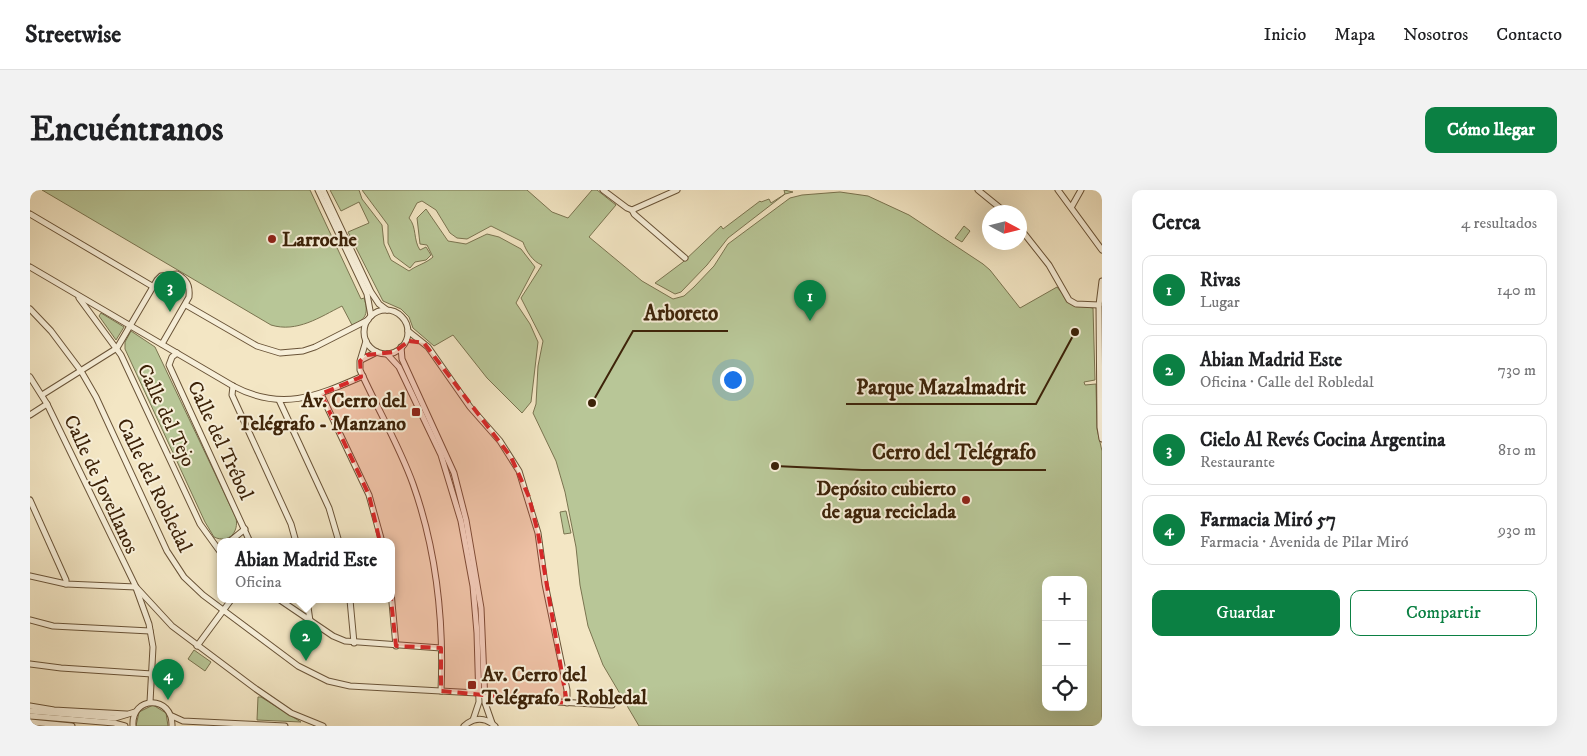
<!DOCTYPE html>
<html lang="es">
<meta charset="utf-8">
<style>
body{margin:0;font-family:"IM FELL DW Pica",serif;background:#f2f2f2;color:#202124}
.controls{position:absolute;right:15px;bottom:15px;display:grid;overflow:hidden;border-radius:10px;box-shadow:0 5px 20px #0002}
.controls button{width:45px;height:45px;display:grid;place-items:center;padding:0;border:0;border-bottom:1px solid #e0e0e0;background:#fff;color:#202124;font:25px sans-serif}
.compass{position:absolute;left:952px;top:15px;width:45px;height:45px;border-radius:50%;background:#fff;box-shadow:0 5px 20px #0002;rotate:97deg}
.you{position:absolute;left:702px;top:189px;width:18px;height:18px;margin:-12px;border:4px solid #fff;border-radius:50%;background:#1a73e8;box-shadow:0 0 0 8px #1a73e833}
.badge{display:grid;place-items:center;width:32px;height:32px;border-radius:50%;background:#0b8043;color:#fff;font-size:16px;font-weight:700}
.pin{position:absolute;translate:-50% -41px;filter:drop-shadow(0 1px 2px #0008)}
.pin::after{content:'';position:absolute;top:26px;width:18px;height:15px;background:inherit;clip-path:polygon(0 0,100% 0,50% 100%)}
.popup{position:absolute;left:187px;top:348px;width:178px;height:65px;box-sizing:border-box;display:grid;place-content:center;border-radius:10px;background:#fff;filter:drop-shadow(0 1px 4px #0005);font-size:16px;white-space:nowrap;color:#757577}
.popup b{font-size:19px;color:#202124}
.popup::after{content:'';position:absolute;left:50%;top:100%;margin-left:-10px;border:10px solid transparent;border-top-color:#fff}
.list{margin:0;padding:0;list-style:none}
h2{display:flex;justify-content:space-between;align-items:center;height:65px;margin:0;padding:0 20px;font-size:21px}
h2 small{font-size:16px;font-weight:400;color:#757577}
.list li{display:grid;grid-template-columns:32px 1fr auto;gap:15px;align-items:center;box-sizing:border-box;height:70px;margin:0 10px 10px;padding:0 10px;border:1px solid #e0e0e0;border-radius:10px}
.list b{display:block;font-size:19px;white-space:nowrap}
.list p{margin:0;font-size:16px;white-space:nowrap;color:#757577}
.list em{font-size:16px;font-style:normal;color:#757577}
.actions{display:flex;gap:10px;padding:15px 20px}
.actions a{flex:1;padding:11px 0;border:1px solid #0b8043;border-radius:10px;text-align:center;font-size:18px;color:#0b8043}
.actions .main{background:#0b8043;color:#fff}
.icon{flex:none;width:28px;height:28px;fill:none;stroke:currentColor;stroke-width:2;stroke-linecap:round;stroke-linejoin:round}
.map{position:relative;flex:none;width:1072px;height:536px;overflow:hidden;border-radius:10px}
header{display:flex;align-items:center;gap:30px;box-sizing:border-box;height:70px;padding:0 25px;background:#fff;border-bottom:1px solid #e0e0e0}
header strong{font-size:24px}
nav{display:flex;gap:28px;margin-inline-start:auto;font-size:18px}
.intro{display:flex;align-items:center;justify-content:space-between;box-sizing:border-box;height:120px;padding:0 30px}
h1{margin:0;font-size:35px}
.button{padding:12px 22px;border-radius:10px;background:#0b8043;color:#fff;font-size:18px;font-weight:700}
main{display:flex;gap:30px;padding:0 30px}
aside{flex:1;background:#fff;border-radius:10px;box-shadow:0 5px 20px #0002}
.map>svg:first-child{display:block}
.green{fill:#b8c697;stroke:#7a7450;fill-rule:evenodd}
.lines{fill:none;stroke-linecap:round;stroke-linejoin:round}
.minor-casing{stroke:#6a5438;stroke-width:7}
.minor{stroke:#f7efd9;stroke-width:5}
.marked{fill:#d62828;fill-opacity:0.2;stroke:#d62828;stroke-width:4;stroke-dasharray:10 6;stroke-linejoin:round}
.poi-dot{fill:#8f2418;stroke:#f7efd9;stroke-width:2}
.labels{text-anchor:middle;stroke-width:4;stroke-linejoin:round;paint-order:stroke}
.poi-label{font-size:20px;font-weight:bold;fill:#3d2309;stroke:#f7efd9;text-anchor:start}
.street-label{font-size:20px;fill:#3d2309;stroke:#f7efd9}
.leader{fill:none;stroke:#3d2309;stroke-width:2}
.callout-dot{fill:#3d2309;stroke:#f7efd9;stroke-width:2}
.callout-label{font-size:21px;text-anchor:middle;font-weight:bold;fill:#3d2309;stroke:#f7efd9;stroke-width:4;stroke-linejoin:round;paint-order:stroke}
</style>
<header>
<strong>Streetwise</strong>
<nav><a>Inicio</a><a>Mapa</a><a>Nosotros</a><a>Contacto</a></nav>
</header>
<div class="intro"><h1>Encuéntranos</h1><a class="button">Cómo llegar</a></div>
<main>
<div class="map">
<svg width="1072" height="536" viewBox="0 0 1072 536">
<rect width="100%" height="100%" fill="#f3e6c4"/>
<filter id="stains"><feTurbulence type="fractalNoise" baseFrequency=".004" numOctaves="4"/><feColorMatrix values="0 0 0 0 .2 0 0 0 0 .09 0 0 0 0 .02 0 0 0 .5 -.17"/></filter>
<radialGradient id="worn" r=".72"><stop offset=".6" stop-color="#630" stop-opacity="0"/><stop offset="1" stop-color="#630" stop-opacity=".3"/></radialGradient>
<g class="green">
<path d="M12 0H280L331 109 334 108C339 123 336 130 322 135L312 116C290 127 267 143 241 135Z"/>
<path d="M300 0H329L332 9 352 35 354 54 361 70 379 81C387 75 395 74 403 67L397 55 390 54 387 28 396 19 418 51 436 54 457 44 469 47 491 59 505 77 486 113 500 134 508 152 501 212 492 223 457 188 423 145 404 156 383 138 379 127 371 119 353 111 318 42 339 33 329 12 311 21Z"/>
<path d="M332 0H497L522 22 538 28 562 0H567L586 15 559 47 612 91 643 109 654 106 664 97 684 76 698 54 760 8 772 5 810 2 838 6 879 25 953 74 960 80 990 118 1027 97 1041 114 1063 118 1065 190 1054 192 1055 195 1066 194 1067 239 1072 261V536H609L573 475 558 436 550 395 546 357 535 302 526 271 503 223 506 214 508 176 513 151 491 108 512 75C503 72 496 61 493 52L461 36 437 49 427 48 420 43 406 20 392 11 387 13 379 28C387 37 383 50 390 60L396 57 401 65 396 70 385 72 380 78 364 66 358 53V35ZM1016 390H1053V517H1016Z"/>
<polygon points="754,0 763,2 755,4 698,48 677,75 651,102 645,104 625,93 653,72 691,36 693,39 730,11 731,12 739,9 741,13 755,4"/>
<polygon points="934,36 940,41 932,52 925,48"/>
<polygon points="71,123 94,137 86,150 69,126"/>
<path d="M101 141 125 157 206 328C209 342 199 354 184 347L175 332 95 159V152Z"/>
<polygon points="536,321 541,343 534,344 530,322"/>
<polygon points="164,460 181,472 175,481 158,469"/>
<polygon points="228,507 231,507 271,532 227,530"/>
<polygon points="123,515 136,523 138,536 106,536 109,522"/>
</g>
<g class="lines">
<defs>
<g id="minor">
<polyline points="288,0 337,104 341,126"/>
<polyline points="293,0 341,102 349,114 357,120"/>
<polyline points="573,0 597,18 602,20 604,24 655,68"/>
<polyline points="948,0 975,22"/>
<polyline points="1028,0 1072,60"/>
<polyline points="1042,16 1051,0"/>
<polyline points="602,20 647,0"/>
<polyline points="0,24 122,96"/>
<polyline points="989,37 1019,75 1039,110 1046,114 1069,115"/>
<path d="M0 77 203 196C252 222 287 206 333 186"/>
<polyline points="1072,91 1069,115 1070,237 1072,249"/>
<polyline points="49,108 91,165 170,334 191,363"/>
<polyline points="156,115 227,156 250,163 273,161 285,157 338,130"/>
<polyline points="0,119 21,141 51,181 66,207 137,361 154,387 173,405 268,476 298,491 320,496 447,503 458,508 582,515"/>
<circle cx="356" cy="142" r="22"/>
<polyline points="378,141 398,157 440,217 470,251 489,281 508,343 515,394 537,500 537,513"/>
<path d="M336 151 330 171V180C347 218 369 255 383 294 406 359 414 432 411 501"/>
<polyline points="371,157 372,169 424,283 436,330 451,418 455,513 462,533"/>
<polyline points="147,163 142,167 139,175 220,352"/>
<polyline points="357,164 369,177 411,265 431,331 443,396 447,443 449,512 443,530"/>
<polyline points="331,170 347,162"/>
<polyline points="0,187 17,214 106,397 142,436 226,499 261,523 293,536"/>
<polyline points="203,196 202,205 261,334 266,352"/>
<polyline points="291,204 339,305 352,352"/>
<path d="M12 205 87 158 127 90 131 86 147 84C157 90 160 95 159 107L132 154"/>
<polyline points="249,210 299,318 309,352"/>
<polyline points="0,225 17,214"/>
<polyline points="0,310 36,390 36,394"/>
<polyline points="199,352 215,339"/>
<polyline points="0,386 36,394 106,397"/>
<polyline points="106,398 119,434 123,457 120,512"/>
<polyline points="361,402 366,456"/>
<polyline points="250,410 303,446 315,451 411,458"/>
<polyline points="277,410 280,431"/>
<polyline points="320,410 324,453"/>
<polyline points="0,430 23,436 120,441"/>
<polyline points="167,456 201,410"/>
<polyline points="0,474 31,478 122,484"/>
<polyline points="0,516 24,520 96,524"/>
<polyline points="0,521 85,528 105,522"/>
<polyline points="0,526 84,533 95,536"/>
<polyline points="142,526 153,531 255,536"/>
<polyline points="0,532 42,536"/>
<path d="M103 536C101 505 143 505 142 536"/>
<path d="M434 536C444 527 455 527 465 536"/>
</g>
</defs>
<use href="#minor" class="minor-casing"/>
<use href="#minor" class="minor"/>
</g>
<path class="marked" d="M379 151 394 153 481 267 499 307 508 343 537 513 411 501V458L366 456 359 391 339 305 291 204 331 187 330 171 337 165 364 162Z"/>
<g class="poi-dot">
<circle cx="242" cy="49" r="5"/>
<rect x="381" y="217" width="10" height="10" rx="2.5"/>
<circle cx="936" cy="310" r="5"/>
<rect x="437" y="490" width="10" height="10" rx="2.5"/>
</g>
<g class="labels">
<g class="poi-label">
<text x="252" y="56">Larroche</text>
<text x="376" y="217" text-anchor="end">Av. Cerro del<tspan x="376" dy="23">Telégrafo - Manzano</tspan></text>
<text x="926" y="305" text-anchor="end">Depósito cubierto<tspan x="926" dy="23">de agua reciclada</tspan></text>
<text x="452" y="491">Av. Cerro del<tspan x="452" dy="23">Telégrafo - Robledal</tspan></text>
</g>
<g class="street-label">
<text transform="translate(137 225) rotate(65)" y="7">Calle del Tejo</text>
<text transform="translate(191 250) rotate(65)" y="7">Calle del Trébol</text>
<text transform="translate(72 294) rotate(65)" y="7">Calle de Jovellanos</text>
<text transform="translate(125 295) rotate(64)" y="7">Calle del Robledal</text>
</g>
</g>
<path class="leader" d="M562 213L603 141H698M1045 142L1006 214H816M745 276L832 280H1016"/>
<g class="callout-dot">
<circle cx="562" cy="213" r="5"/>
<circle cx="1045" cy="142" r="5"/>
<circle cx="745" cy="276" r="5"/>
</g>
<g class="callout-label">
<text x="651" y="130">Arboreto</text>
<text x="911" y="204">Parque Mazalmadrit</text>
<text x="924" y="269">Cerro del Telégrafo</text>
</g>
<rect width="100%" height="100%" filter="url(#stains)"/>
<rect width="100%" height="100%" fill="url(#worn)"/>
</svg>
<div class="controls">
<button>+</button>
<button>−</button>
<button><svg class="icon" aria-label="locate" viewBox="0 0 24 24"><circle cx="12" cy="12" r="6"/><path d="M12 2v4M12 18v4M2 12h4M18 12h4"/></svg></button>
</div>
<svg class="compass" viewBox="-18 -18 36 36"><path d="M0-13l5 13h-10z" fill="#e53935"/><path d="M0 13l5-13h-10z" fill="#757577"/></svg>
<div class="you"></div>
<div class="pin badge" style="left:780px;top:131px">1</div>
<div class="pin badge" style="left:276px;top:471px">2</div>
<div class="popup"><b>Abian Madrid Este</b>Oficina</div>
<div class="pin badge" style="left:140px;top:122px">3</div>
<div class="pin badge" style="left:138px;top:510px">4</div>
</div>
<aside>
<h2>Cerca<small>4 resultados</small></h2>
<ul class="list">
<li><span class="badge">1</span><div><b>Rivas</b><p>Lugar</p></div><em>140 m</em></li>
<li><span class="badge">2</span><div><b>Abian Madrid Este</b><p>Oficina · Calle del Robledal</p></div><em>730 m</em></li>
<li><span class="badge">3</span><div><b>Cielo Al Revés Cocina Argentina</b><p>Restaurante</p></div><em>810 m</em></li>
<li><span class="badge">4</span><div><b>Farmacia Miró 57</b><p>Farmacia · Avenida de Pilar Miró</p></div><em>930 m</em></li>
</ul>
<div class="actions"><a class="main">Guardar</a><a>Compartir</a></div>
</aside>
</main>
